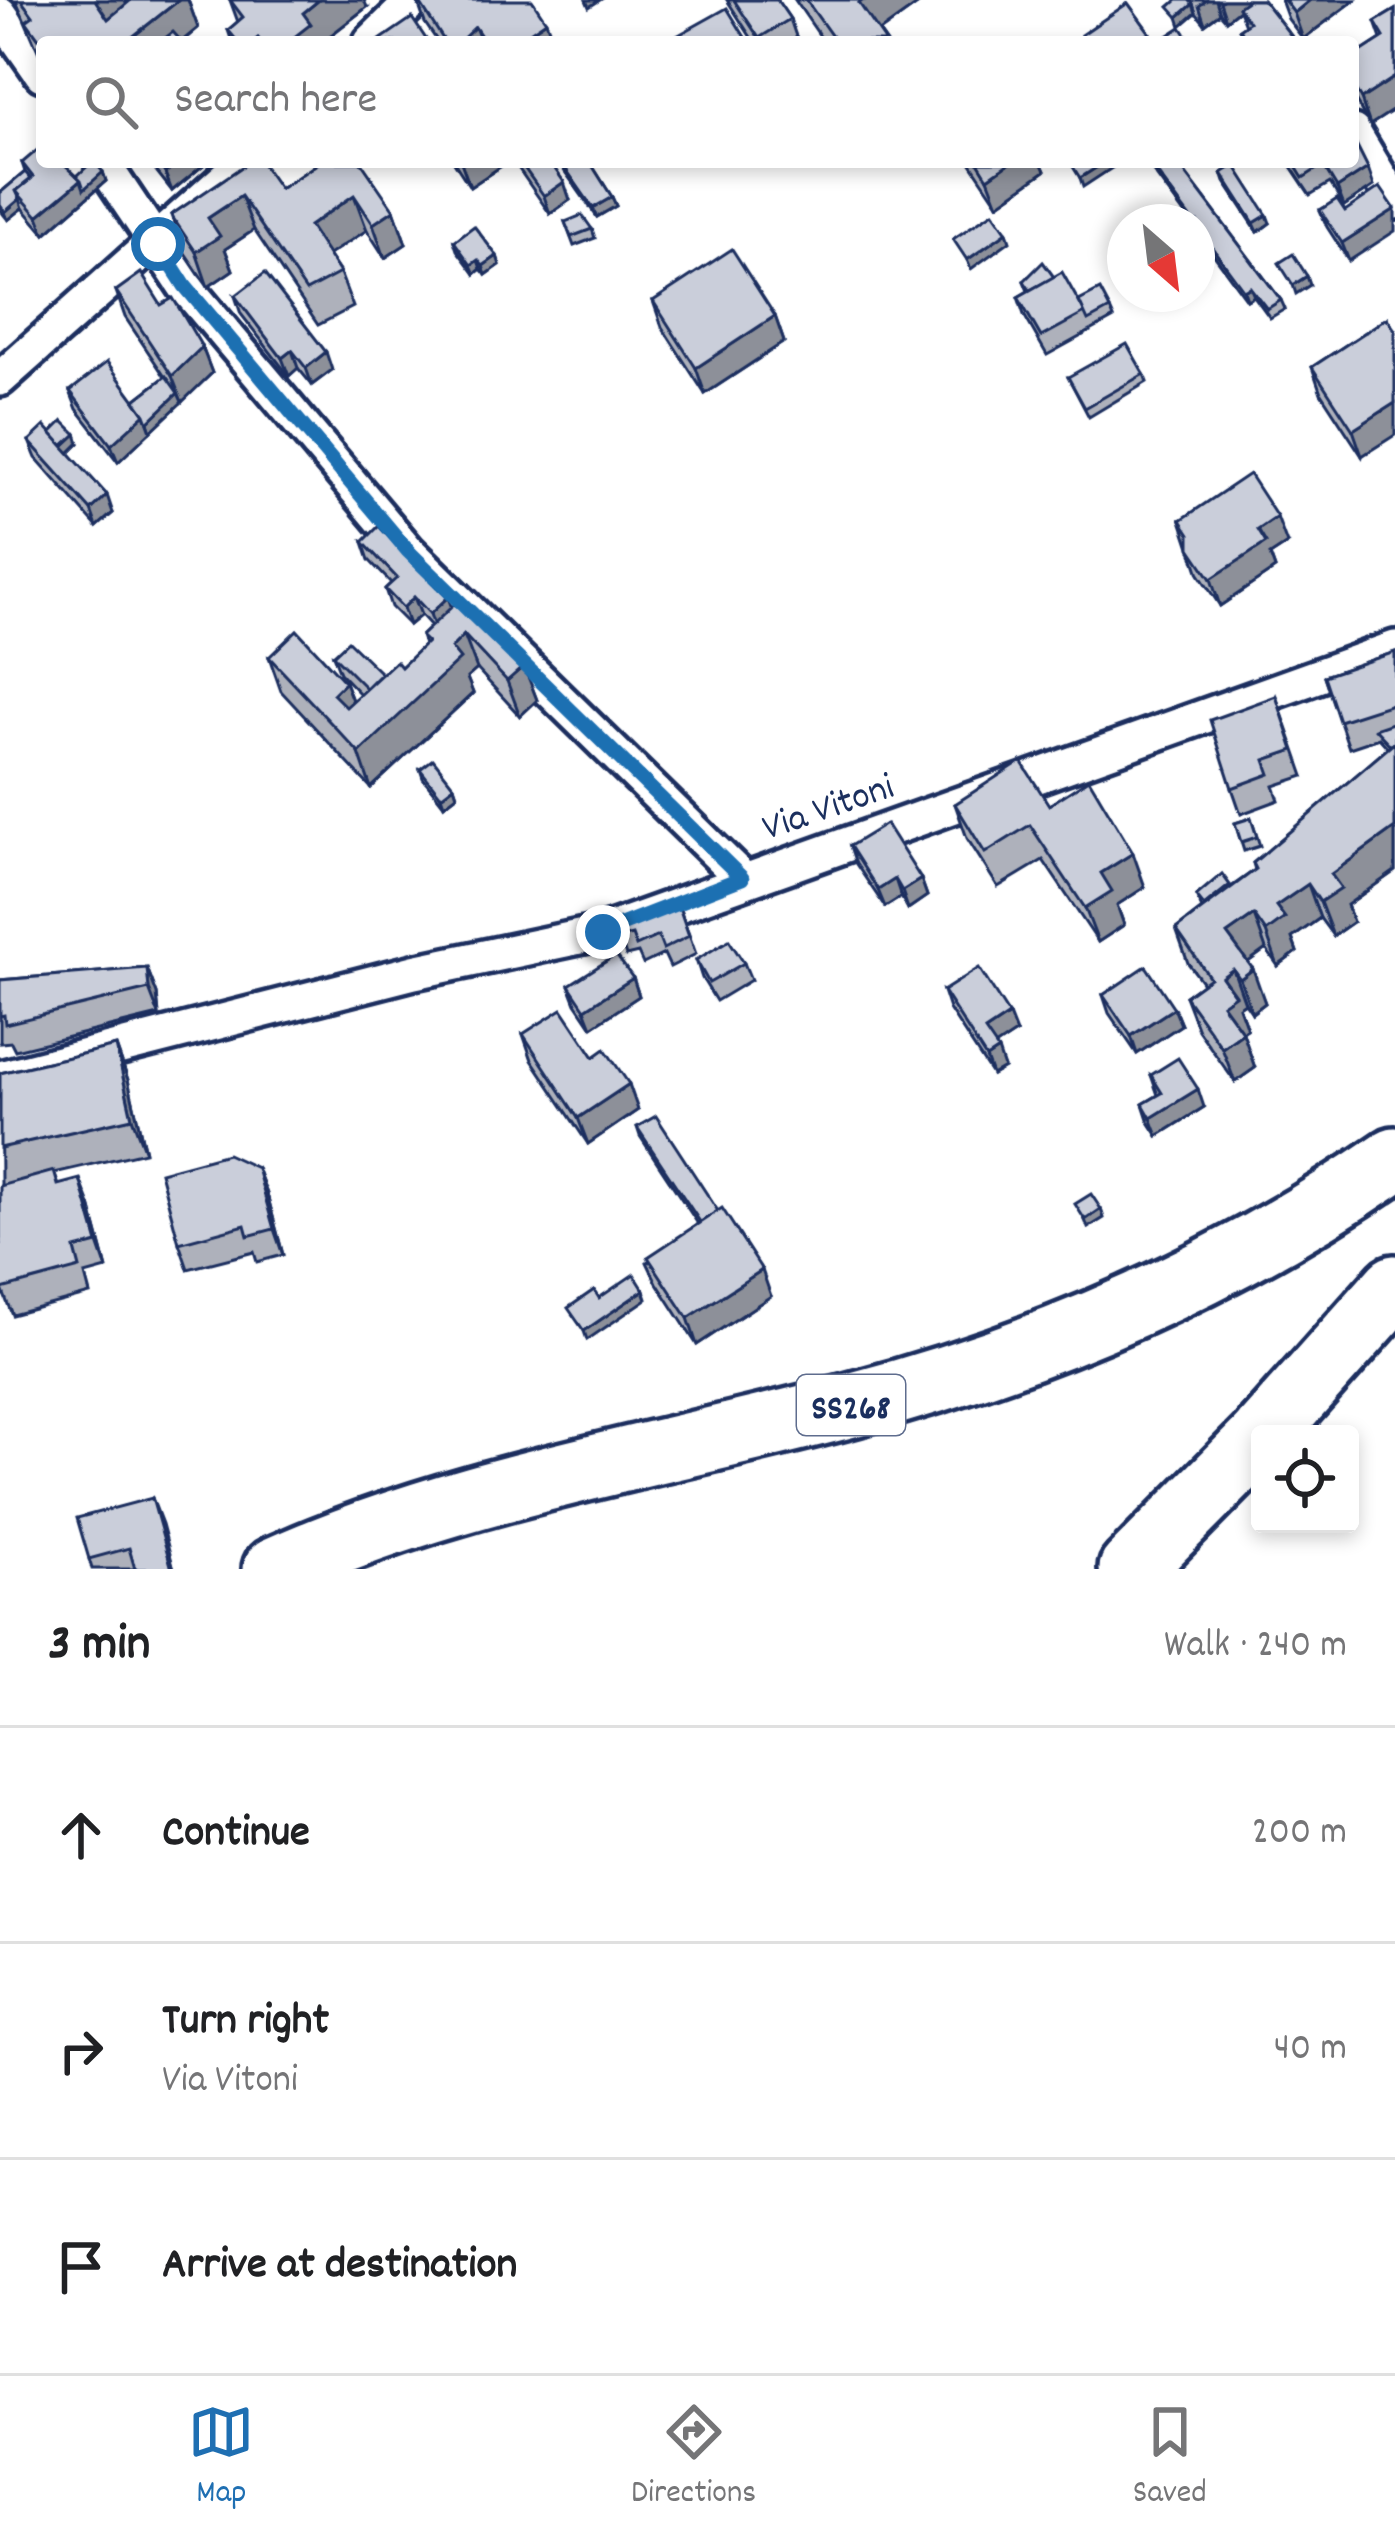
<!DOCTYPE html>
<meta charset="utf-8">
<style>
body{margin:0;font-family:Dekko,sans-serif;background:#f2f2f2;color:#202124}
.controls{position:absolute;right:36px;bottom:36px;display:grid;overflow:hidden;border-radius:12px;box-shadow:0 6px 18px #0003}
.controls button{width:108px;height:108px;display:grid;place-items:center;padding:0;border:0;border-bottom:3px solid #e0e0e0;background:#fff;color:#202124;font:60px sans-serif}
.compass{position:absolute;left:1107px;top:204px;width:108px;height:108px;border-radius:50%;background:#fff;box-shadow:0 6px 18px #0003;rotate:152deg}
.stop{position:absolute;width:36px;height:36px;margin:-27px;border:9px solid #1f6fb2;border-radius:50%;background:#fff}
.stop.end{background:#1f6fb2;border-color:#fff;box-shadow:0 3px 12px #0008}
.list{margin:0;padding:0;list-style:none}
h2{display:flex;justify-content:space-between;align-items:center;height:156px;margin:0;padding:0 48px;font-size:51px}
h2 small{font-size:39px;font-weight:400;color:#757577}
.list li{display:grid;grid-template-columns:78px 1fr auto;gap:36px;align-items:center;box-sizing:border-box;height:216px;padding:0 48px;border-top:3px solid #e0e0e0}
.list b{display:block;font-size:45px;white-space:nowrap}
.list p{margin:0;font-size:39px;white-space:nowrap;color:#757577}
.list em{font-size:39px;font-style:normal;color:#757577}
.icon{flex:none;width:66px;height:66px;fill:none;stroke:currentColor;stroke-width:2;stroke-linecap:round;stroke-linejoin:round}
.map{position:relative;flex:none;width:1395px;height:1569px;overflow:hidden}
.search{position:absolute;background:#fff;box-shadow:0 6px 18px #0003;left:36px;right:36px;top:36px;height:132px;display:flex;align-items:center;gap:30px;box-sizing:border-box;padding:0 42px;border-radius:12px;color:#757577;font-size:45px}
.sheet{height:804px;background:#fff}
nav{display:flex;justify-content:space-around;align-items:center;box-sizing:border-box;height:168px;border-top:3px solid #e0e0e0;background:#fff;font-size:33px;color:#757577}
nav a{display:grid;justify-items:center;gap:6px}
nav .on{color:#1f6fb2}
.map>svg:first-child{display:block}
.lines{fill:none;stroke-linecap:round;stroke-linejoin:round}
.street-casing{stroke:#1b2f5e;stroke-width:42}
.highway-casing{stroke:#1b2f5e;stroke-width:72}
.street{stroke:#fff;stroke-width:33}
.highway{stroke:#fff;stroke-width:63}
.wall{fill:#aeb1bb;stroke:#1b2f5e;stroke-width:3}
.shaded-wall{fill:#8d9099;stroke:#1b2f5e;stroke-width:3}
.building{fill:#caceda;stroke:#1b2f5e;stroke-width:3}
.route{stroke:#1f6fb2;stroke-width:15}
.labels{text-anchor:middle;stroke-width:12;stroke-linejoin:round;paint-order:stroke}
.shield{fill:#fff;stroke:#5f6d8e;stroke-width:3}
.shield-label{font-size:36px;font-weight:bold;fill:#1b2f5e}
.street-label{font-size:39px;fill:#1b2f5e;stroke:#fff}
</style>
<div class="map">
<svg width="1395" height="1569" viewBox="0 0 1395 1569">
<rect width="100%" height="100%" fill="#fff"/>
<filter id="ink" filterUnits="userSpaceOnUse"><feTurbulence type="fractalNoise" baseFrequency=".00833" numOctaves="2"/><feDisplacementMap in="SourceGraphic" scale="24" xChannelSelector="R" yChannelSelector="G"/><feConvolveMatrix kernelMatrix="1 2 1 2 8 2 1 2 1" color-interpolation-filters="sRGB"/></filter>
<g filter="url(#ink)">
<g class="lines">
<defs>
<g id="street">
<polyline points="0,14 42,74"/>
<polyline points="371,42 414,0"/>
<polyline points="1353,132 1395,202"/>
<polyline points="102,162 185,286 408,551 742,878"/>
<polyline points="0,379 244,162"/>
<polyline points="0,1078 414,972 603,932 1395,648"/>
</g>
<g id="highway">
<polyline points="1264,1434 1395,1287"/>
<path d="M275 1569C459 1486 657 1457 851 1405 1044 1354 1230 1273 1395 1159"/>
<polyline points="1131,1569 1260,1439"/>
</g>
</defs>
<use href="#street" class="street-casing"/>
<use href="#highway" class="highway-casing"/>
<use href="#street" class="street"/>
<use href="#highway" class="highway"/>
</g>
<g class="wall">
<polygon points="16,0 188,0 198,28 182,42 42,42 42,60"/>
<polygon points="230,0 367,7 322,42 232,42 228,30 238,22"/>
<polygon points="417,0 534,3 554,42 438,42 425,23"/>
<polygon points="727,0 777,0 790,19 798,42 754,42"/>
<polygon points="795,0 919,0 920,3 879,32 886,42 824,42"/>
<polygon points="1191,0 1263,0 1296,42 1244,40 1239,29 1245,25 1239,10 1226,20 1220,13 1205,24 1196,13"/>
<polygon points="1281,0 1355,0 1303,39 1288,19"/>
<polygon points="1395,10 1395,109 1370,125 1353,97 1353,57 1381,39 1375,22"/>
<polygon points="151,162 207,162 172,191 153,167"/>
<polygon points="320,162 394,210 406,244 385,258 367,230 328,255 340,273 353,307 318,325 254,230 225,249 233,270 208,287 183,250 171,215 280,189"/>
<polygon points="454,162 502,162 503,165 470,187"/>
<polygon points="514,162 550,162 570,200 550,214"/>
<polygon points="558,162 590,162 612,197 616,206 597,217"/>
<polygon points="970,162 1041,162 1045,171 998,204"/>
<polygon points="1146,162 1177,162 1281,300 1285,309 1270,318 1254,296 1247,300 1197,232 1197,222 1190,222"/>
<polygon points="1288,162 1353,162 1374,186 1344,206 1330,183 1310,195"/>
<polygon points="22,163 77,176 103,172 106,181 45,234 23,208 8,220 0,210 0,193 25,172"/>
<polygon points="1222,173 1270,223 1258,232 1225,182"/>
<polygon points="1320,210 1345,211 1349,261 1327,227"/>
<polygon points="565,222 592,229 595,238 574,246"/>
<polygon points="454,241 497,256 500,265 486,275 481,269 475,274 457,250"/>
<polygon points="1054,277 1078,301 1110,309 1114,318 1047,355 1024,315 1018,297 1028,291 1024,281"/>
<polygon points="116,291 161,305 202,347 212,373 118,462 77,409 70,391 135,400 165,377 125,317"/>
<polygon points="235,296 332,370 312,385 298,368 289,376 241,314"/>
<polygon points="653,301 775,316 784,342 705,394 662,327"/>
<polygon points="1387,318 1362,456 1321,393 1312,367"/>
<polygon points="1144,374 1147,382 1089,417 1068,377"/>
<polygon points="76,434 79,443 69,453 113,513 97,527 36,458 29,441"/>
<polygon points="1181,520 1287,544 1270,555 1275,569 1220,606 1199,574"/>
<polygon points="363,542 452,607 524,666 537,700 520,716 477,669 467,678 473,693 371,788 281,691 269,657 345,682 352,701 360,694 340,673 333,655 381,674 401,667 424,645 421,636 431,626 421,615 409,625 391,607 385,589 391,583 369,560"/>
<polygon points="1395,652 1395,871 1347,905 1353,922 1333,936 1320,918 1292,938 1297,952 1278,966 1266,949 1248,962 1265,1003 1252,1013 1245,1003 1239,1007 1247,1029 1242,1032 1255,1068 1235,1082 1198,1030 1185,996 1203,983 1188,963 1176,929 1202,909 1196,896 1231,887 1255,870 1253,863 1388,748 1379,738 1349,748 1324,676"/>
<polygon points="1276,696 1304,776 1274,786 1279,800 1241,814 1232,788"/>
<polygon points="420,769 454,786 457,795 444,805 423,778"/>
<polygon points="955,804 1049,805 1145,887 1117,905 1124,925 1098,942 1043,860 998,887 967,838"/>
<polygon points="1251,818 1260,846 1244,851 1235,823"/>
<polygon points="850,846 921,879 927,896 908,909 901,897 885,907 856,864"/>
<polygon points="679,907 696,954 670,967 664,954 643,964 638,953 626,956 620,938"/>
<polygon points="696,960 744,963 751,980 716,1001 702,978"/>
<polygon points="147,968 157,994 159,1015 15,1050 11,1042 0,1043 0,980"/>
<polygon points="633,978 639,996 592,1027 576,1003 569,985"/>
<polygon points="943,991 1016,1033 995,1046 1004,1068 992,1075 949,1009"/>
<polygon points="1103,995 1174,1008 1181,1025 1137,1054 1109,1013"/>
<polygon points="523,1034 594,1057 638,1110 588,1144 532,1060"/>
<polygon points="116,1046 128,1080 145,1152 54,1173 59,1185 90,1205 107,1269 85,1275 90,1294 12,1315 2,1289 0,1073"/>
<polygon points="1151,1075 1204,1107 1158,1136 1149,1122 1143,1104 1158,1095"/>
<polygon points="637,1127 771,1296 697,1345 657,1283 647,1262 698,1224 640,1136"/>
<polygon points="257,1168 267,1194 283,1255 257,1262 254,1252 188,1269 179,1243"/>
<polygon points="152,1498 174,1569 92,1569 89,1559"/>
</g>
<g class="shaded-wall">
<polygon points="95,0 125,0 129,10 107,33"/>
<polygon points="179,0 188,0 198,28 181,42 126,42"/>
<polygon points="319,0 364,0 367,7 322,42 288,42 303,13"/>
<polygon points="586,0 600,0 589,7"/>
<polygon points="863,0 919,0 920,3 871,38 859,3"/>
<polygon points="1207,0 1216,0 1220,13 1205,24 1199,6"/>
<polygon points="1223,0 1248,0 1249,2 1226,20 1220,2"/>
<polygon points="1310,0 1355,0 1303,39 1294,13"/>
<polygon points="1193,4 1196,13 1181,26 1178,17"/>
<polygon points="546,21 554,42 515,42"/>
<polygon points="475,27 481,42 459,42"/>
<polygon points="1150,33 1153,42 1137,42"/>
<polygon points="1395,77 1395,109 1370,125 1361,99"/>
<polygon points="179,162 207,162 172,191 165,173"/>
<polygon points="461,162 502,162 503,165 470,187"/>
<polygon points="1011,162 1041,162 1045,171 998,204 988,178"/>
<polygon points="1105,162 1121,162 1083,187 1080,178"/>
<polygon points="1368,168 1374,186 1344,206 1337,188"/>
<polygon points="103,172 106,181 45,234 38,216 81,180"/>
<polygon points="564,182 570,200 550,214 544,196"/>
<polygon points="354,195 367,230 321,260 309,226"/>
<polygon points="241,196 254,230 225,249 233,270 208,287 196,252 208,218"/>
<polygon points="612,197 616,206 597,217 593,208"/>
<polygon points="20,199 23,208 8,220 5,212"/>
<polygon points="1395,209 1395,231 1349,261 1342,243"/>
<polygon points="394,210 406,244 385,258 373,224"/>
<polygon points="1267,215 1270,223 1258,232 1254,223"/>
<polygon points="1007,232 1010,241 971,269 967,260"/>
<polygon points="497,256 500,265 486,275 483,266"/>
<polygon points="478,260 481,269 475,274 471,265"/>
<polygon points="1307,276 1310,285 1296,294 1293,285"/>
<polygon points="1250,287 1254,296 1247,300 1244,291"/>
<polygon points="775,316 784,342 705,394 696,368"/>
<polygon points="202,347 212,373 182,402 172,376"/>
<polygon points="292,350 298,368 289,376 282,358"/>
<polygon points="326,352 332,370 312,385 306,368"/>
<polygon points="178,393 182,402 151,431 148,422"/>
<polygon points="1395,403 1395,435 1362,456 1353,430"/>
<polygon points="145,414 151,431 118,462 111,445"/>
<polygon points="76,434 79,443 64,458 60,449"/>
<polygon points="107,495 113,513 97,527 91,510"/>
<polygon points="1277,517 1287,544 1270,555 1275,569 1220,606 1211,579 1258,530"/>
<polygon points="414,597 421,615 409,625 403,608"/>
<polygon points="448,597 454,614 436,632 430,614"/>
<polygon points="464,635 477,669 467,678 473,693 371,788 359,753 451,648"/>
<polygon points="524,666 537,700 520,716 507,681"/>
<polygon points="345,682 358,716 346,728 333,694"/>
<polygon points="454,786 457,795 444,805 441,796"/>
<polygon points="1395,828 1395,871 1347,905 1353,922 1333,936 1320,902 1331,874"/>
<polygon points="1133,853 1145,887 1117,905 1124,925 1098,942 1085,908 1101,873"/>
<polygon points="895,879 901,897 885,907 878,890"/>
<polygon points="921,879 927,896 908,909 902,891"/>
<polygon points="1308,884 1320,918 1292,938 1297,952 1278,966 1266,932 1276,906"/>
<polygon points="1254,915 1266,949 1240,968 1227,934"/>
<polygon points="147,968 157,994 159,1015 149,989"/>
<polygon points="1233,969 1245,1003 1239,1007 1247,1029 1234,1038 1222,1004 1222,977"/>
<polygon points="1253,969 1265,1003 1252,1013 1240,979"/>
<polygon points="633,978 639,996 592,1027 585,1009"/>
<polygon points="1174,1008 1181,1025 1137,1054 1131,1036"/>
<polygon points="1009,1015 1016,1033 992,1049 985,1031"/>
<polygon points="1243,1033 1255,1068 1235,1082 1222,1048"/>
<polygon points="116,1046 128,1080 145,1152 132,1118"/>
<polygon points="998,1050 1004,1068 992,1075 986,1058"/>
<polygon points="629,1084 638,1110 588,1144 578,1118"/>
<polygon points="1198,1089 1204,1107 1158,1136 1151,1118"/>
<polygon points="257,1168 267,1194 283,1255 274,1229"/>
<polygon points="80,1179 90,1205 107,1269 98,1243"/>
<polygon points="1101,1209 1104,1218 1088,1228 1085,1220"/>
<polygon points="762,1270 771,1296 697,1345 688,1318"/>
<polygon points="644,1290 647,1299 587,1340 584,1331"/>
<polygon points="152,1498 162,1524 174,1569 172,1569"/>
</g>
<g class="building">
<polygon points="21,0 95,0 108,19 131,0 179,0 126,42 42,43 26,21 33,16"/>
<polygon points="230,0 319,0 303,13 311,24 288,42 261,42 258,38 253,42 238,42 228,30 243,17"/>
<polygon points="418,0 532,0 546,21 515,42 485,42 475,27 459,42 445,42"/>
<polygon points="734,0 777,0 790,19 759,38"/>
<polygon points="806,0 863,0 859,3 886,42 836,42"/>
<polygon points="1177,0 1189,0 1193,4 1178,17 1169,7"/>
<polygon points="1248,0 1263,0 1296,42 1242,42 1246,38 1239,29 1249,22 1238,7"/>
<polygon points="1284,0 1310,0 1294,13"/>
<polygon points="1128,3 1150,33 1137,42 1086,42 1081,35"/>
<polygon points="727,8 748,42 666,42"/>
<polygon points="1395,10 1395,77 1361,99 1353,87 1353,57 1384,37 1375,22"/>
<polygon points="412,18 428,42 381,42 380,40"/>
<polygon points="1181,27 1191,42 1158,42"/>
<polygon points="173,32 182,42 160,42"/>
<polygon points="1353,138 1368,168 1337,188 1323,165 1303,178 1293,162 1353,162"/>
<polygon points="42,146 42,162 62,162 81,180 38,216 16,191 33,177 22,163"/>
<polygon points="92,162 95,162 103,172 84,189 81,180 77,176"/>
<polygon points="157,162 179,162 165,173"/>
<polygon points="249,162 261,162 280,189 320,162 361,162 394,210 373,224 354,195 309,226 340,273 306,291 241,196 208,218 220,236 196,252 171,215"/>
<polygon points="520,162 550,162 564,182 544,196"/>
<polygon points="561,162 590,162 612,197 593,208"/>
<polygon points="978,162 1011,162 988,178"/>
<polygon points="1070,162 1105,162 1080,178"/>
<polygon points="1149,162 1177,162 1281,300 1267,309 1250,287 1244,291 1197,227 1197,222 1193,222"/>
<polygon points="1235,165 1267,215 1254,223 1222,173"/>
<polygon points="25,172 31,179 16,191 20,199 5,212 0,205 0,193"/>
<polygon points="1380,187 1395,209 1342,243 1320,210 1337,199 1345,211"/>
<polygon points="993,212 1007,232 967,260 953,239"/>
<polygon points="582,215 592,229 571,237 565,222"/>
<polygon points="474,226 497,256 483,266 478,260 471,265 454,241"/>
<polygon points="732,249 775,316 696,368 653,301"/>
<polygon points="1293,254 1307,276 1293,285 1279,263"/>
<polygon points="1043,262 1054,277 1030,290 1024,281"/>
<polygon points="1062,272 1085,313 1041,337 1018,297"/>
<polygon points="141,273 161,305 173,298 202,347 172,376 116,291"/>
<polygon points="265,273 326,352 306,368 292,350 282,358 235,296"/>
<polygon points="1100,290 1110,309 1088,321 1079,301"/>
<polygon points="1387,318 1395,330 1395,403 1353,430 1312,367"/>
<polygon points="1127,344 1144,374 1085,408 1068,377"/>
<polygon points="107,362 145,414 111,445 70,391"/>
<polygon points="166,376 178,393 148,422 145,414 135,400"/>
<polygon points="63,421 76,434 63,446 51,433"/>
<polygon points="45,426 107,495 91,510 29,441"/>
<polygon points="1249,474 1277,517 1258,530 1266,543 1211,579 1190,548 1190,534 1181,520"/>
<polygon points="379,526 448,597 430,614 414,597 403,608 385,589 397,578 363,542"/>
<polygon points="461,598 524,666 507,681 464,635 451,648 460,659 359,753 269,657 297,630 345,682 333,694 346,707 396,661 401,667 427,642 421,636"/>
<polygon points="348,641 381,673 366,688 333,655"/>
<polygon points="1395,652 1395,703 1339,721 1324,676"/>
<polygon points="1276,696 1294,750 1265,760 1270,774 1232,788 1210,720"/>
<polygon points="1395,722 1395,742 1391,746 1375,729"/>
<polygon points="1395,742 1395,828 1331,874 1341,888 1320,902 1308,884 1276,906 1285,918 1266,932 1254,915 1227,934 1253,969 1240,979 1233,969 1222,977 1235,995 1222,1004 1243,1033 1222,1048 1185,996 1210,978 1176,929 1256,869 1253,863"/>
<polygon points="433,759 454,786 441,796 420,769"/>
<polygon points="1021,761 1049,805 1089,779 1133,853 1101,873 1112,891 1085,908 1030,825 985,853 955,804"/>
<polygon points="1251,818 1257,837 1241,842 1235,823"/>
<polygon points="886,824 921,879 902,891 895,879 878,890 850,846"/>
<polygon points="1222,874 1230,885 1204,906 1196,896"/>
<polygon points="679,907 689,936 663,949 658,936 636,946 632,935 620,938 617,929"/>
<polygon points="729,940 744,963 709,983 696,960"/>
<polygon points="616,955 633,978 585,1009 569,985"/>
<polygon points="1146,966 1174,1008 1131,1036 1103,995"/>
<polygon points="147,968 149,989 5,1024 4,1015 0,1016 0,980"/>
<polygon points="979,968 1009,1015 985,1031 998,1050 986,1058 943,991"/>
<polygon points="562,1009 594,1057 605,1049 629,1084 578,1118 523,1034"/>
<polygon points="116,1046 132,1118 0,1148 0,1073"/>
<polygon points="1178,1058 1198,1089 1151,1118 1143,1104 1162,1093 1151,1075"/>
<polygon points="656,1116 718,1211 696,1225 700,1222 637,1127"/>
<polygon points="227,1154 257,1168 274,1229 248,1236 245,1225 179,1243 160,1172"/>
<polygon points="54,1171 58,1185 80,1179 98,1243 75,1249 80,1268 2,1289 0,1282 0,1186"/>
<polygon points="1091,1194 1101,1209 1085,1220 1075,1204"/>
<polygon points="722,1208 762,1270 688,1318 648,1257"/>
<polygon points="634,1274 644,1290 584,1331 568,1308 594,1290 599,1298"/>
<polygon points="152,1498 172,1569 135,1569 129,1548 89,1559 77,1518"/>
</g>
</g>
<g class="lines" filter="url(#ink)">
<polyline class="route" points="158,244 185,286 408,551 742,878 603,932"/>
</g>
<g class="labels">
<rect class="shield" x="797" y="1375" width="108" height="60" rx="9"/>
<g class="shield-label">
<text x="851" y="1418">SS268</text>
</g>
<g class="street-label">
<text transform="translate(827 804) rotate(-19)" y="14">Via Vitoni</text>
</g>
</g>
</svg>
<div class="controls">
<button><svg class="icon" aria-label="locate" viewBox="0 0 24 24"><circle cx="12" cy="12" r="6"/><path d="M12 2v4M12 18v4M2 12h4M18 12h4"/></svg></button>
</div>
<svg class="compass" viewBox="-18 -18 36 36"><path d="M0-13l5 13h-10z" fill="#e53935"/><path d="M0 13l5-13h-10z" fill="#757577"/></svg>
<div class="stop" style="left:158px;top:244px"></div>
<div class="stop end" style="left:603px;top:932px"></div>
<div class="search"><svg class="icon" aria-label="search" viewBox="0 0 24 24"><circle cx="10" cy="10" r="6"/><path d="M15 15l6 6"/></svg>Search here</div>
</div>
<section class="sheet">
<h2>3 min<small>Walk · 240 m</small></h2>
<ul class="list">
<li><svg class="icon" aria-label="ahead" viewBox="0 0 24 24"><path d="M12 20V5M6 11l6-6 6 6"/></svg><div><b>Continue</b></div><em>200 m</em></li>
<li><svg class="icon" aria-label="right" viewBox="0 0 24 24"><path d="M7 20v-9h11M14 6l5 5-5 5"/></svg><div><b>Turn right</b><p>Via Vitoni</p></div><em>40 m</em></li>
<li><svg class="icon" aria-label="arrive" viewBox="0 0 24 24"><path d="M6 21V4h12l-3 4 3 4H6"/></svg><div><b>Arrive at destination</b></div></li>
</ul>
</section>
<nav>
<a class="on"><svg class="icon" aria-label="map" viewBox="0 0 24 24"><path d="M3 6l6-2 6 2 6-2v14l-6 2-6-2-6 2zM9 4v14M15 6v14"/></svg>Map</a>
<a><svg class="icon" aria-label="directions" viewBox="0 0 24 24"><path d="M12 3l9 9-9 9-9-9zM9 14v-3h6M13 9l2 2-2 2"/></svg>Directions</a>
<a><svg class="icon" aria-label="saved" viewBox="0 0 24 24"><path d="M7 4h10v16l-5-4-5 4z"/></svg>Saved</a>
</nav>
